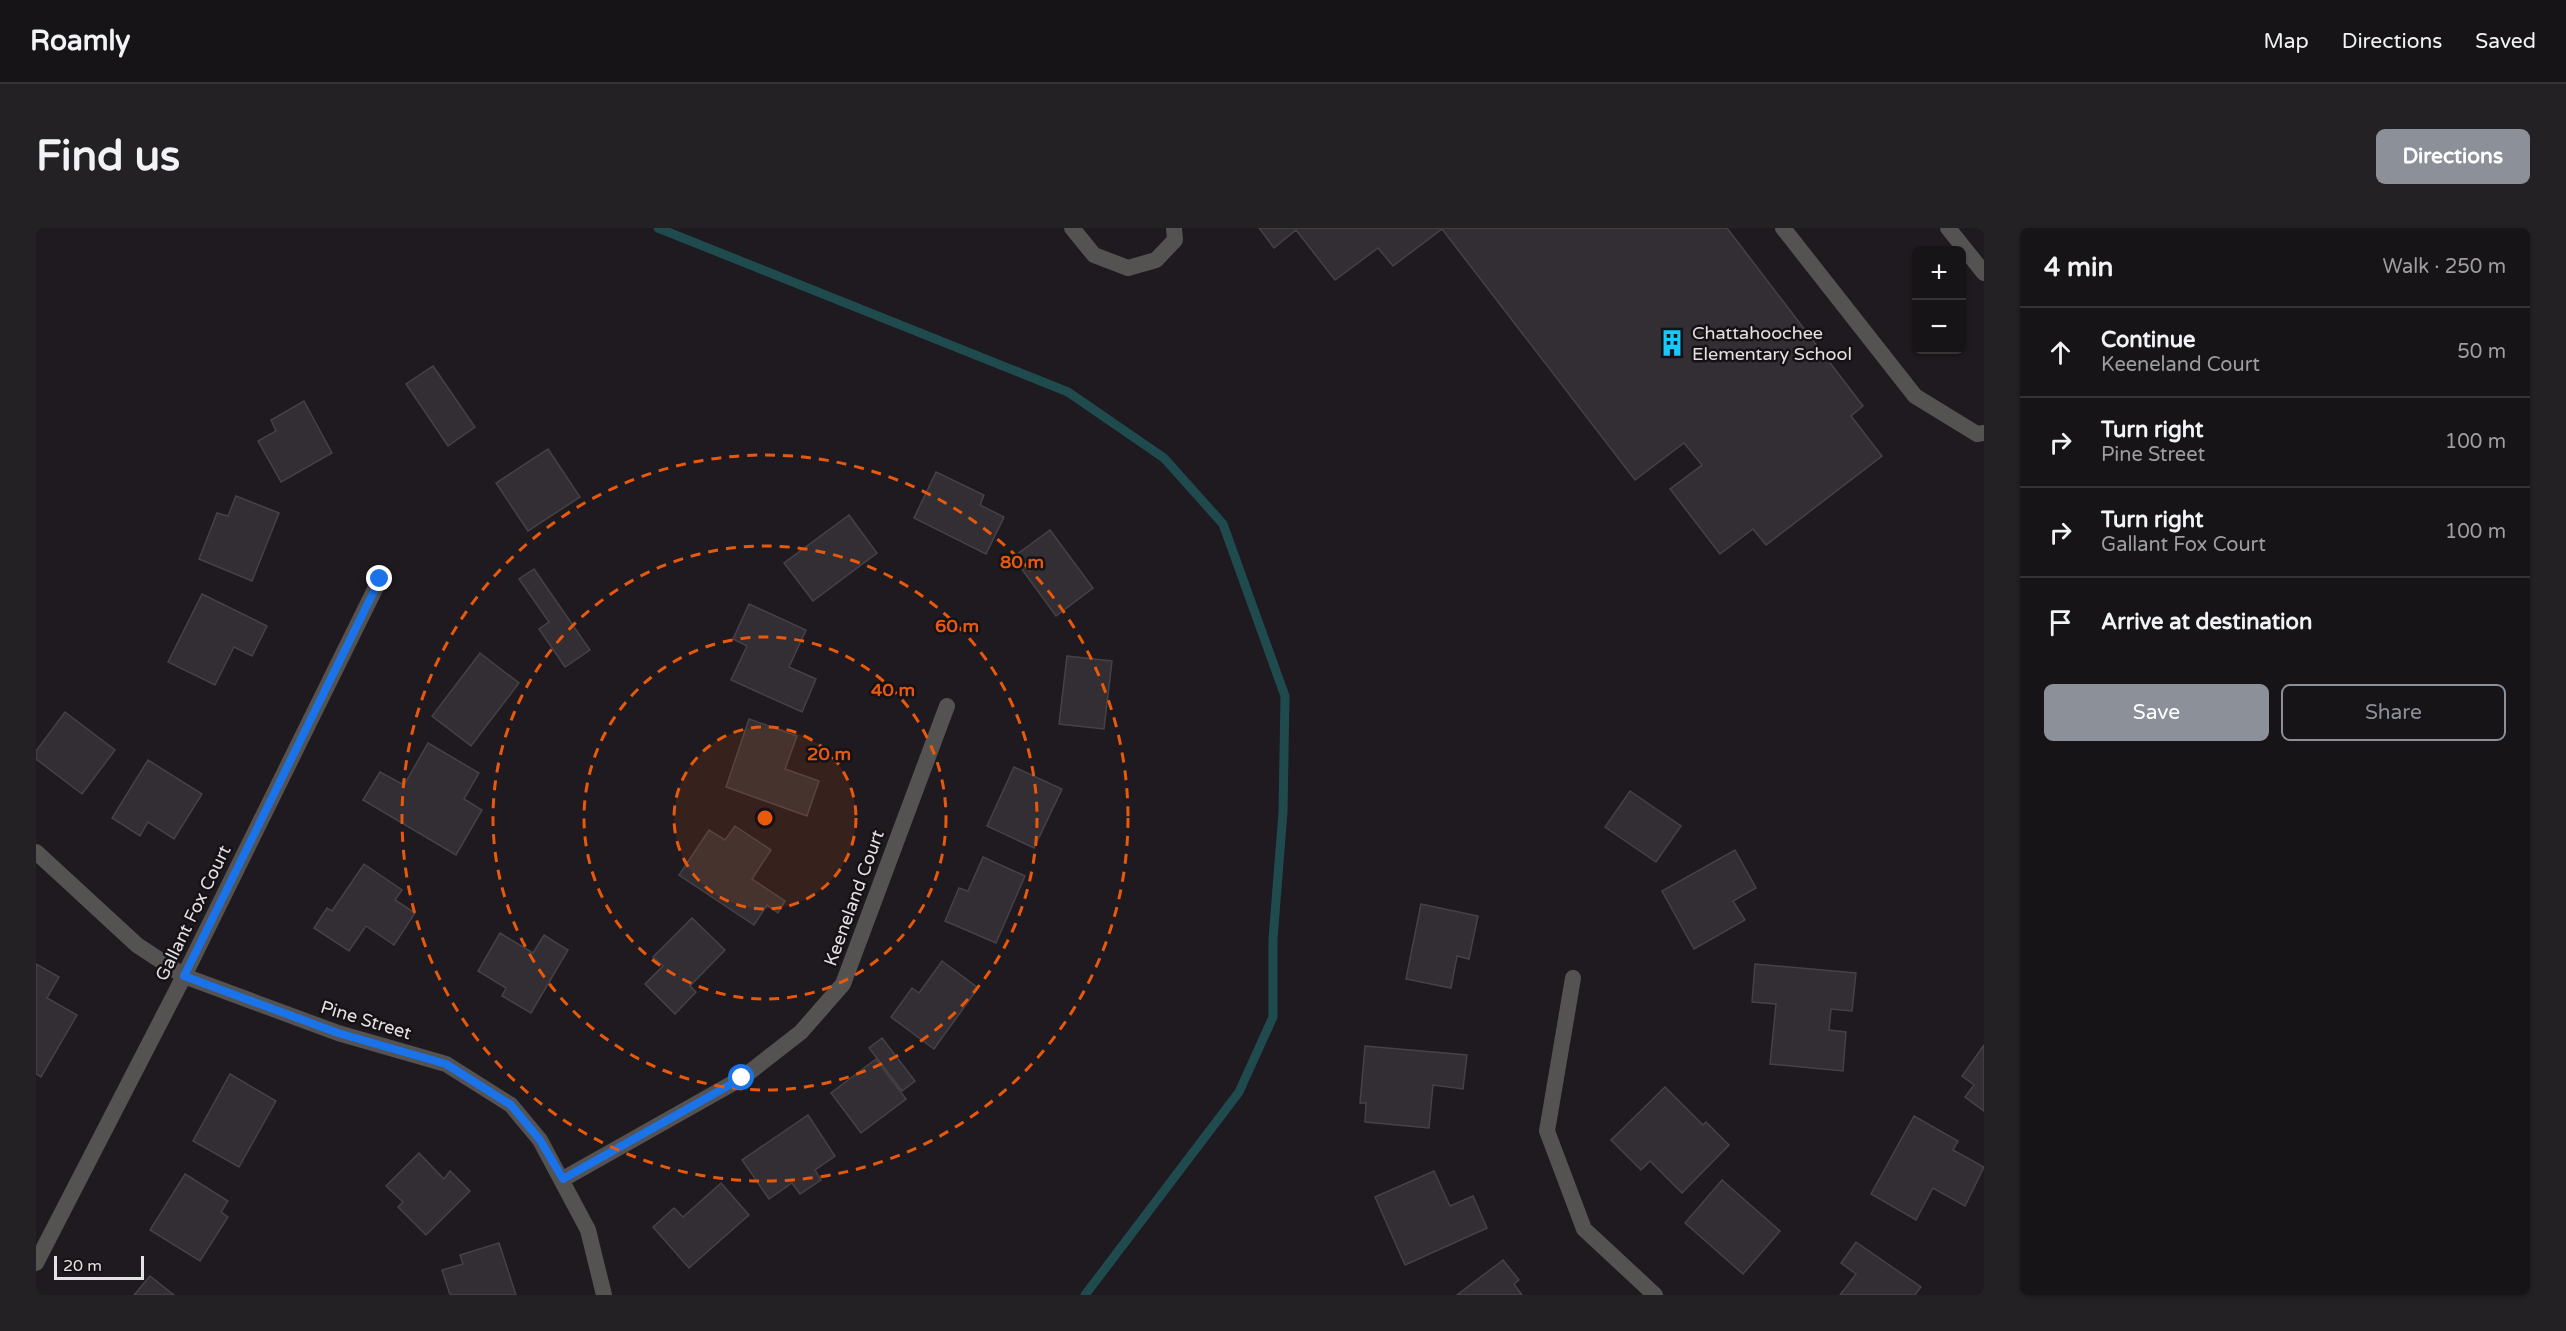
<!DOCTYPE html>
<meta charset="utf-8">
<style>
body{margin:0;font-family:"Varela Round",sans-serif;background:#232124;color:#f1f3f6}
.controls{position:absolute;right:18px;top:18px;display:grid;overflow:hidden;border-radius:9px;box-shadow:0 2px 4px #0004}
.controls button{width:54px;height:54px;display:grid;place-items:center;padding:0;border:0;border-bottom:2px solid #353336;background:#161417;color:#f1f3f6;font:30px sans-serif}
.scale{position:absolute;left:18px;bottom:15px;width:90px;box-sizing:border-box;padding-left:6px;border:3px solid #e5e2e5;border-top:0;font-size:16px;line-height:21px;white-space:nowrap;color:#e5e2e5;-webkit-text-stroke:4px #151115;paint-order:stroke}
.stop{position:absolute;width:18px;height:18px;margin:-14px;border:4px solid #1a73e8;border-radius:50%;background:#fff}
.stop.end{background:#1a73e8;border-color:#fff;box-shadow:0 2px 6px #0008}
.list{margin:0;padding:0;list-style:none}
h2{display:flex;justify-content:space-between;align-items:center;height:78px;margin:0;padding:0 24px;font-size:26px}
h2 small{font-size:20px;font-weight:400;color:#9e9ea1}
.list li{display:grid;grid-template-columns:39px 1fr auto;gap:18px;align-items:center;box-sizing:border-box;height:90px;padding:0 24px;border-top:2px solid #353336}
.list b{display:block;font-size:22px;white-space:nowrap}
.list p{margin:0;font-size:20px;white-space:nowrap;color:#9e9ea1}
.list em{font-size:20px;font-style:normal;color:#9e9ea1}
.actions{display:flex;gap:12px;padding:18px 24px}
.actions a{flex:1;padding:14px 0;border:2px solid #8c9099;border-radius:9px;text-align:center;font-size:21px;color:#8c9099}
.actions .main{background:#8c9099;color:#fff}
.icon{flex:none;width:33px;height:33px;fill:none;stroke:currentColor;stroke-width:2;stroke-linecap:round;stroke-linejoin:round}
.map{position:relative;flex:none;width:1948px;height:1067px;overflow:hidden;border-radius:9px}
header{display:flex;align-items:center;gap:36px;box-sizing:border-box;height:84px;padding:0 30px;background:#161417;border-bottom:2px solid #353336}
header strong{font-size:28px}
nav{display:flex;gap:33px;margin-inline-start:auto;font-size:21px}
.intro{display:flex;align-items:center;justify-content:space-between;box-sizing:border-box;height:144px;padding:0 36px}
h1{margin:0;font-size:42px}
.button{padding:15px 27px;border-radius:9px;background:#8c9099;color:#fff;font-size:21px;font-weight:700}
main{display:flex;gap:36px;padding:0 36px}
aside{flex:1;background:#161417;border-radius:9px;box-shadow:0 2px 4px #0004}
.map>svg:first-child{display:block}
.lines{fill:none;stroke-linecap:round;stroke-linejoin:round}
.stream{stroke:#204b4e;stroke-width:9}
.building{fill:#322e33;stroke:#464146;stroke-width:1.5}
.service{stroke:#555252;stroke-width:16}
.minor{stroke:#555252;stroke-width:16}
.tertiary{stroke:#555252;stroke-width:16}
.route{stroke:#1a73e8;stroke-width:8}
.ring{fill:none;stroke:#e8590c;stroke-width:3;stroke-dasharray:10 8}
.labels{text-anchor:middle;stroke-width:5;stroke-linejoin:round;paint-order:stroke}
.poi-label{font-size:18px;fill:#e5e2e5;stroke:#151115;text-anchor:start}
.street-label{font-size:18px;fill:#e5e2e5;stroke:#151115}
.centre{fill:#e8590c;stroke:#151115;stroke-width:3}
.ring-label{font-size:18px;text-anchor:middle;font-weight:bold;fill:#e8590c;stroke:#151115;stroke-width:5;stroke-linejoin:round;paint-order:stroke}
</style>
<header>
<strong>Roamly</strong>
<nav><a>Map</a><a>Directions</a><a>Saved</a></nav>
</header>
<div class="intro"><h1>Find us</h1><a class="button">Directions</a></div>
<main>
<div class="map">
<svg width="1948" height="1067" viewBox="0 0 1948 1067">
<rect width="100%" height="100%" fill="#1e1a1f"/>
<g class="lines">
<polyline class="stream" points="622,0 1032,164 1128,230 1187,296 1249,468 1247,584 1237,711 1237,789 1203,864 1049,1067"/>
</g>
<g class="building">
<polygon points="1223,0 1691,0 1827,178 1815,188 1846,228 1730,317 1717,301 1684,326 1634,261 1666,237 1648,215 1599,252 1406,1 1357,38 1342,20 1299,52 1260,2 1238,20"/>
<polygon points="397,138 439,199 412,218 370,156"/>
<polygon points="268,173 296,225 245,254 222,213 240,203 235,192"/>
<polygon points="512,221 544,269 492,303 460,255"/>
<polygon points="900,244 948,267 944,277 968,289 950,326 878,290"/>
<polygon points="200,268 243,285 216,353 163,331 181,285 192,288"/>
<polygon points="813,287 841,325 777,373 748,335"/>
<polygon points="1014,302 1057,360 1020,388 977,329"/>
<polygon points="498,341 554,422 529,439 503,401 513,394 483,351"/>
<polygon points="166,366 231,398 216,428 198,419 179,457 132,434"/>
<polygon points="713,376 770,402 753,439 780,451 766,484 695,452 711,418 697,411"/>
<polygon points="444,425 483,455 435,518 396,488"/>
<polygon points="1031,428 1076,433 1068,501 1023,496"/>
<polygon points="29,484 79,522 46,566 0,531 0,523"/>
<polygon points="713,491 761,508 749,541 783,553 771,588 690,559"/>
<polygon points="392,515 443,545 428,571 446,582 420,627 327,572 344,544 368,557"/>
<polygon points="112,532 166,566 138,611 112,594 104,608 76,590"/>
<polygon points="978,539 1026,561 998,620 951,598"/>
<polygon points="1594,563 1645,598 1620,634 1569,599"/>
<polygon points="699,598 735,622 716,651 749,673 742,685 731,677 718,697 643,647 673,602 689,612"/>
<polygon points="1699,622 1720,660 1697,673 1709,692 1658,721 1626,663"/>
<polygon points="947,629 989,648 960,715 909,693 923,660 932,663"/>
<polygon points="328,636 366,662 359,672 379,685 358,717 330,698 313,723 278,700 291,680 296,683"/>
<polygon points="1385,676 1442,688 1433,731 1421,728 1415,760 1370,751"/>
<polygon points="656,690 689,722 654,758 660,764 639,786 609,756 627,738 617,729"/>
<polygon points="464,705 497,725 508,707 532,722 495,785 466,768 470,760 442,743"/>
<polygon points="906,733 942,760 898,821 855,789 876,760 883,765"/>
<polygon points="0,736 23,749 11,770 41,787 5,849 0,846"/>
<polygon points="1719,736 1820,745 1816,783 1795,781 1793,802 1810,804 1807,843 1734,836 1740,776 1716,774"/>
<polygon points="846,810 879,853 866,863 833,820"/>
<polygon points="1948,817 1948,883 1929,869 1938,857 1926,848"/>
<polygon points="1329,818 1431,827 1427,861 1397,857 1393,900 1329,894 1330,875 1324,875"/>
<polygon points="840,831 870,871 825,905 795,865"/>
<polygon points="194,846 240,873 203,939 157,913"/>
<polygon points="1629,859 1667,897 1670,894 1693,917 1646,965 1614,933 1605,942 1575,912"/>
<polygon points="772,887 799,928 779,942 785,952 764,966 756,955 733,971 706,932"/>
<polygon points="1878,888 1922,913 1917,922 1948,939 1929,978 1897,960 1880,992 1835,966"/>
<polygon points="383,925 408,951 414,943 434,963 390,1007 362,979 367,974 350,958"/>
<polygon points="1398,943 1414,978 1437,968 1451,1000 1369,1037 1339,969"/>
<polygon points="149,946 192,973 185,984 192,989 164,1033 114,1002"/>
<polygon points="1686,952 1744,1003 1707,1046 1649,995"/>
<polygon points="685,955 713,987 653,1040 617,999 638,980 647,989"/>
<polygon points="1820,1014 1885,1059 1879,1067 1804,1067 1820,1046 1805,1035"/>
<polygon points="463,1015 480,1067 414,1067 406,1042 427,1036 424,1027"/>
<polygon points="1467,1032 1483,1052 1478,1056 1486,1067 1421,1067"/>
<polygon points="114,1048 138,1067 98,1067"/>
</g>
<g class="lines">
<g class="service">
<polyline points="1036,0 1058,27 1092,40 1120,32 1139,12 1138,0"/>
<polyline points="1747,0 1879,168 1941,206 1948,205"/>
</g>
<g class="minor">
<polyline points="0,624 101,717 148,748 302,805 410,836 475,877 504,912 552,1002 568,1067"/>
<polyline points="1537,750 1511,903 1548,1001 1619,1067"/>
<polyline points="527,951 706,850 765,804 807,756 911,478"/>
<polyline points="0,1035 148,748 344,351"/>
</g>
<polyline class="tertiary" points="1912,0 1948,45"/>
</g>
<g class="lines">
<polyline class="route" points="344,351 148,748 302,805 410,836 475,877 504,912 527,951 706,850"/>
</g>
<circle cx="729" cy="590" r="91" fill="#e8590c" fill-opacity=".12"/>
<g class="ring">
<circle cx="729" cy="590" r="91"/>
<circle cx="729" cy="590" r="181"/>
<circle cx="729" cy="590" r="272"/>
<circle cx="729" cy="590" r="363"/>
</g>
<defs>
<symbol id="building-bare" viewBox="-9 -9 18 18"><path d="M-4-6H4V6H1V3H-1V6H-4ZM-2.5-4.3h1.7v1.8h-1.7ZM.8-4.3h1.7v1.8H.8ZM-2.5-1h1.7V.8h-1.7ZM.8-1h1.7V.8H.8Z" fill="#13cafb" stroke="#151115" stroke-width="2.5" paint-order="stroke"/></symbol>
</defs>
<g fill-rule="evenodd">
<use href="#building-bare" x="1617" y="96" width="38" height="38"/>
</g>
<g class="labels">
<g class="poi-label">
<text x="1656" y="111">Chattahoochee<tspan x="1656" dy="21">Elementary School</tspan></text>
</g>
<g class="street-label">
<text transform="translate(818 670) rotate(-70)" y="6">Keeneland Court</text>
<text transform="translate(157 685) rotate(-64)" y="6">Gallant Fox Court</text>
<text transform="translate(330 792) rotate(17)" y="6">Pine Street</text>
</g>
</g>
<circle cx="729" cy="590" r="9" class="centre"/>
<g class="ring-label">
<text x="986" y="340">80 m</text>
<text x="921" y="404">60 m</text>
<text x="857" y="468">40 m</text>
<text x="793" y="532">20 m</text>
</g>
</svg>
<div class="controls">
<button>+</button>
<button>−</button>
</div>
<div class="scale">20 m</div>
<div class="stop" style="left:706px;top:850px"></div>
<div class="stop end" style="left:344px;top:351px"></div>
</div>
<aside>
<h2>4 min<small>Walk · 250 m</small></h2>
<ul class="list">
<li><svg class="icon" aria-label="ahead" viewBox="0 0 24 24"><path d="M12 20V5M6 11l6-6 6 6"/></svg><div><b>Continue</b><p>Keeneland Court</p></div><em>50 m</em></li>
<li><svg class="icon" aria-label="right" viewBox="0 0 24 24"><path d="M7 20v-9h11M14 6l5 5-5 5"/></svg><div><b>Turn right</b><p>Pine Street</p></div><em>100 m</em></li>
<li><svg class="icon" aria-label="right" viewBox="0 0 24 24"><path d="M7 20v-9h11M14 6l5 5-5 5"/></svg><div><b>Turn right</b><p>Gallant Fox Court</p></div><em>100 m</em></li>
<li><svg class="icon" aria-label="arrive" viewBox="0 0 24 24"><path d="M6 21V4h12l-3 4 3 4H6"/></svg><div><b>Arrive at destination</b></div></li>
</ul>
<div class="actions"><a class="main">Save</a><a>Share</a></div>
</aside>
</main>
